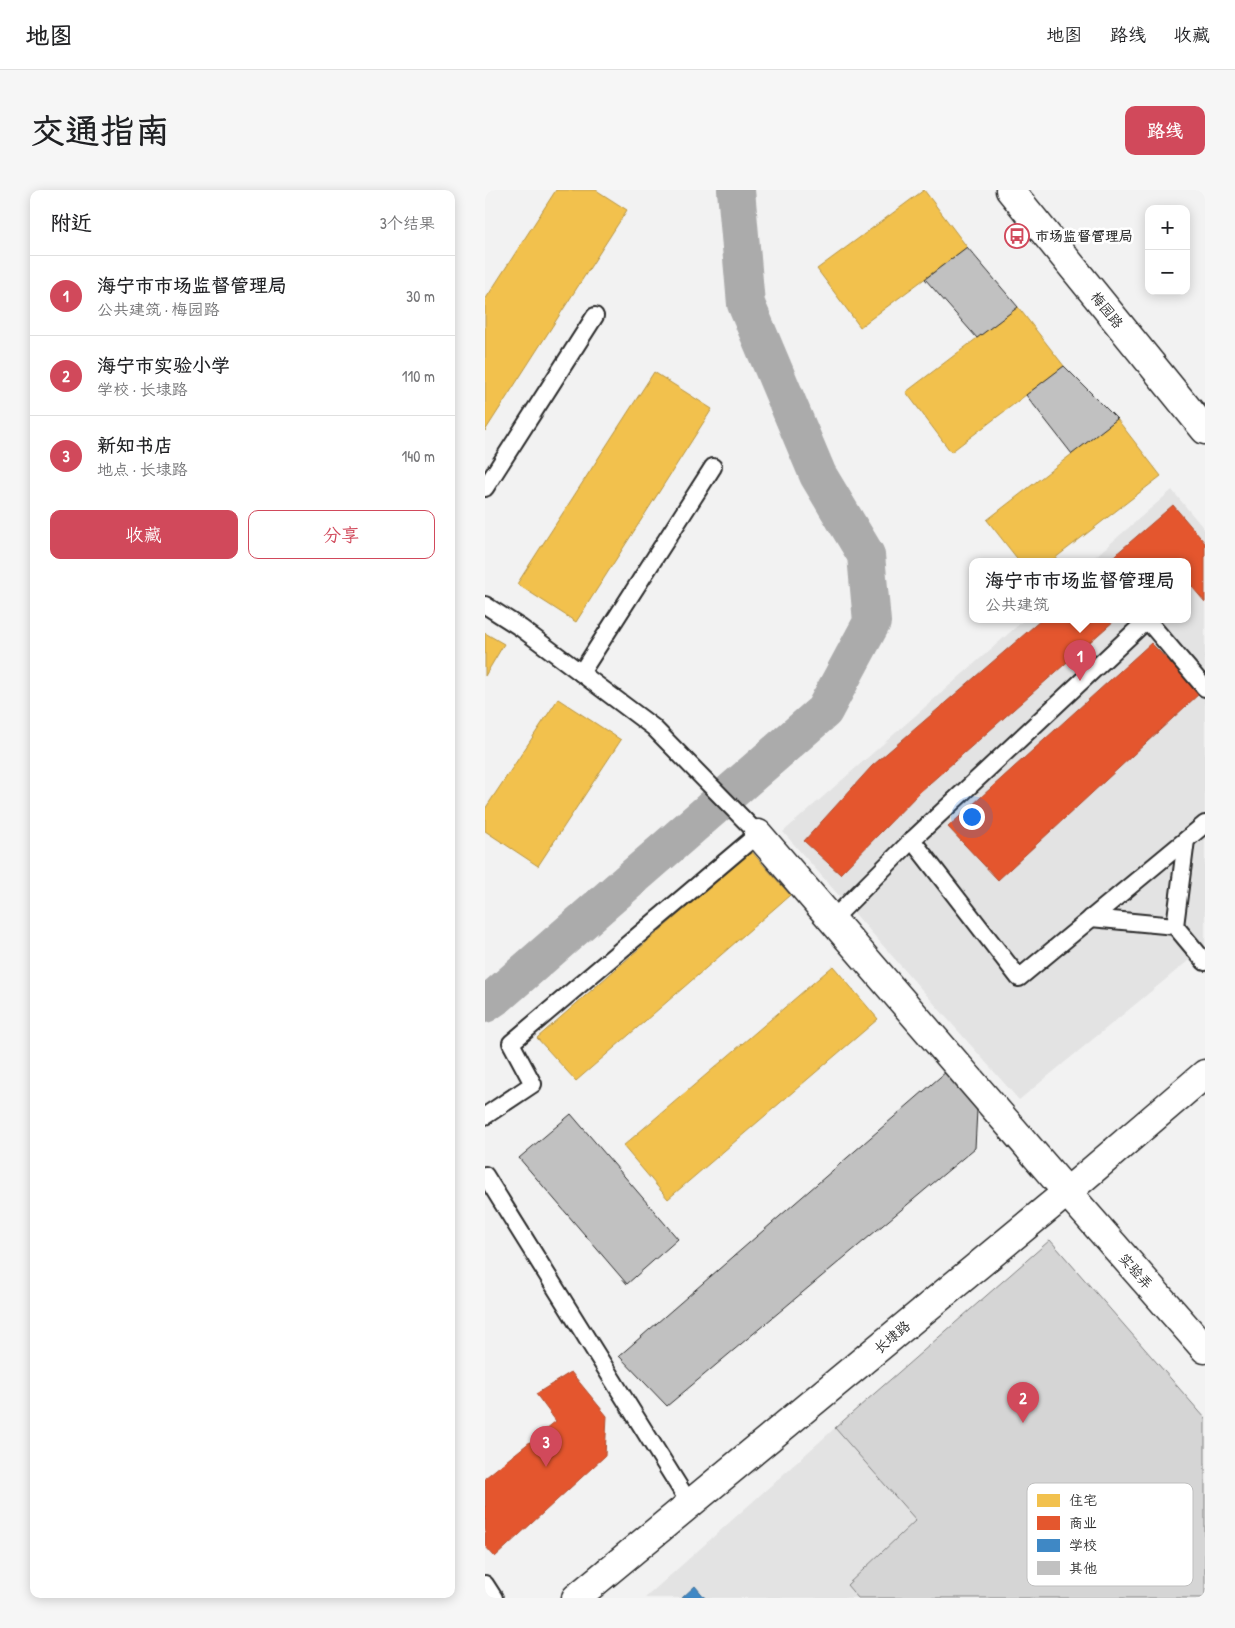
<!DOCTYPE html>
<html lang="zh">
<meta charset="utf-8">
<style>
body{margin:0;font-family:"Patrick Hand","LXGW WenKai TC",sans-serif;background:#f6f6f6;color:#202124}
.controls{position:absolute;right:15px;top:15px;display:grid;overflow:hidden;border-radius:10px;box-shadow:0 2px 12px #0003}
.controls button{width:45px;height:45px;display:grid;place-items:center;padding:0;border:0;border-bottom:1px solid #e0e0e0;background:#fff;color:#202124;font:25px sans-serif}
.you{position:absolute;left:486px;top:626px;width:18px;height:18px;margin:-12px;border:4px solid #fff;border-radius:50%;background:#1a73e8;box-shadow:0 0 0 8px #1a73e833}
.badge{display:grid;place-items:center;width:32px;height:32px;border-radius:50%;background:#d1495b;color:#fff;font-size:16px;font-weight:700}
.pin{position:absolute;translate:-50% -41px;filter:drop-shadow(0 1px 2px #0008)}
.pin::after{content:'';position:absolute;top:26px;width:18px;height:15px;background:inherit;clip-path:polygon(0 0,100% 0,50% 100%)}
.popup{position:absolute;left:484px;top:368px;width:222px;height:65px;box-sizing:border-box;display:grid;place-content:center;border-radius:10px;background:#fff;filter:drop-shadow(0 1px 4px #0005);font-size:16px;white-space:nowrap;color:#757577}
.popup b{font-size:19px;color:#202124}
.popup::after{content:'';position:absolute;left:50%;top:100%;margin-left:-10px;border:10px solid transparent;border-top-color:#fff}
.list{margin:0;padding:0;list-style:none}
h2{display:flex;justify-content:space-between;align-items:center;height:65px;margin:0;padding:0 20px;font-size:21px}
h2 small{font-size:16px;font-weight:400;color:#757577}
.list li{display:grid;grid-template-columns:32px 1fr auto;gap:15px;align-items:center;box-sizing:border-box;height:80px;padding:0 20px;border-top:1px solid #e0e0e0}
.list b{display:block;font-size:19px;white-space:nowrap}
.list p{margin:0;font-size:16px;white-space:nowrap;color:#757577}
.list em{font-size:16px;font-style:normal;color:#757577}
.actions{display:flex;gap:10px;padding:15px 20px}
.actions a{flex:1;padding:11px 0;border:1px solid #d1495b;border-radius:10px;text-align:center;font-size:18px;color:#d1495b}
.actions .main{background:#d1495b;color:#fff}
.map{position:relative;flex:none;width:720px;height:1408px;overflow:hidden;border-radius:10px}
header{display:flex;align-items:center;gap:30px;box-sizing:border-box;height:70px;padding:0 25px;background:#fff;border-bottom:1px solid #e0e0e0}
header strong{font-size:24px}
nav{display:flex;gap:28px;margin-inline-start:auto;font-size:18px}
.intro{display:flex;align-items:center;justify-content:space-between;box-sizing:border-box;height:120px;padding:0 30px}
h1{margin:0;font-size:35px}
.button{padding:12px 22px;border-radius:10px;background:#d1495b;color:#fff;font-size:18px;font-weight:700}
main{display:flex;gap:30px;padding:0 30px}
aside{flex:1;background:#fff;border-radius:10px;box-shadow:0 2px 12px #0003}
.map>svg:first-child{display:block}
.built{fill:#e3e3e3}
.pitch{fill:#d5d5d5;stroke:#808080}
.homes{fill:#f2c14e;stroke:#b69444}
.shops{fill:#e4572e;stroke:#ac4a2d}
.schools{fill:#3f88c5;stroke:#396c97}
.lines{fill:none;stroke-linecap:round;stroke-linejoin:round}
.canal{stroke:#ababab;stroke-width:38}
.building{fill:#c1c1c1;stroke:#2b2b2b}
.service-casing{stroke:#2b2b2b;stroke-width:20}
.minor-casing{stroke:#2b2b2b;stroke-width:31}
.tertiary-casing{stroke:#2b2b2b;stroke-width:31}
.service{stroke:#fff;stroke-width:16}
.minor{stroke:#fff;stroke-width:28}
.tertiary{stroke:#fff;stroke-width:28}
.labels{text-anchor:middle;stroke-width:5;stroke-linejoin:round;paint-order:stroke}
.poi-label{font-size:14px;font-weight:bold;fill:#2b2b2b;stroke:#fff;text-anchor:start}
.street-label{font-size:14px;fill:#2b2b2b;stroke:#fff}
.key{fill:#fff;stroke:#bfbfbf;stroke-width:1}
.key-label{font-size:14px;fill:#2b2b2b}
</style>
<header>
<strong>地图</strong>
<nav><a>地图</a><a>路线</a><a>收藏</a></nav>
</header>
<div class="intro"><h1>交通指南</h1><a class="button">路线</a></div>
<main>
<aside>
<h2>附近<small>3个结果</small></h2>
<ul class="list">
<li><span class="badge">1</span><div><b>海宁市市场监督管理局</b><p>公共建筑 · 梅园路</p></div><em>30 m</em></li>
<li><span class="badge">2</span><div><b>海宁市实验小学</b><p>学校 · 长埭路</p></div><em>110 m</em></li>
<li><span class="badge">3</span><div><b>新知书店</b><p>地点 · 长埭路</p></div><em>140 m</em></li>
</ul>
<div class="actions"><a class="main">收藏</a><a>分享</a></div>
</aside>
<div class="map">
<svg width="720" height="1408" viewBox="0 0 720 1408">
<rect width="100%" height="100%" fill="#f2f2f2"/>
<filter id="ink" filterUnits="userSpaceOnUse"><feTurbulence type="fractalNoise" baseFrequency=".02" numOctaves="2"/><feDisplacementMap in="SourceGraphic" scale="10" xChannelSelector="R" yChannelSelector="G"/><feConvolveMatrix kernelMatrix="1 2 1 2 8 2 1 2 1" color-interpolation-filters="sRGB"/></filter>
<g filter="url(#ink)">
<g class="built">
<polygon points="687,300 720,340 720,757 534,910 298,642 539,430 702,430 702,372 604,372"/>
<polygon points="565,1050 720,1228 720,1408 160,1408 350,1238"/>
</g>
<polygon class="pitch" points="565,1050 720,1228 720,1408 373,1408 362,1395 431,1330 350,1238"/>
<g class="homes">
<polygon points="71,0 111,0 142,20 0,241 0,110"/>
<polygon points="439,0 482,57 375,137 332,79"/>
<polygon points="533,117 579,176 466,262 421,202"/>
<polygon points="169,182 227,219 91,432 32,394"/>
<polygon points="632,229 676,286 565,372 535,372 502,330"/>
<polygon points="0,443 19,454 0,486"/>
<polygon points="73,509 136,550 53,676 0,641 0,619"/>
<polygon points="266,661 305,705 91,891 52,848"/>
<polygon points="348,776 393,829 183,1009 138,956"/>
</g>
<g class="shops">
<polygon points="688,315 720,353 720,412 702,391 702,372 622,372"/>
<polygon points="556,430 630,430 436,601 355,684 319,651 387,576"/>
<polygon points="666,453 715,503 513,690 463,637"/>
<polygon points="86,1182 122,1226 120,1266 10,1367 0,1356 0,1288 71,1231 51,1204"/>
</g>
<polygon class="schools" points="210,1396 220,1408 197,1408"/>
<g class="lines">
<polyline class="canal" points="0,814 13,805 339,521 387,432 381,365 333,285 261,114 251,0"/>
</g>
<g class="building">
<polygon points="482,57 533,117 492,148 440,89"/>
<polygon points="579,176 632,229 587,264 541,205"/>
<polygon points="462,881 492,920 490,958 182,1216 134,1166"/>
<polygon points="86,924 193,1049 142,1094 34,968"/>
</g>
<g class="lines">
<defs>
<g id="service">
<polyline points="0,298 110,126"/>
<polyline points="0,415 36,438 168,537 273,644 26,853 48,894 0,926"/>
<polyline points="96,483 228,277"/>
<polyline points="720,498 662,430 427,650 534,788 720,634"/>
<polyline points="606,728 690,736 720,772"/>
<polyline points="347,730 427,650"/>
<polyline points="690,736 701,650"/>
<polyline points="0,985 205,1314"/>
<polyline points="0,1394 9,1408"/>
</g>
<polyline id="minor" points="273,644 582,1002 720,1159"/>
<g id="tertiary">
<polyline points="525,0 720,240"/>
<polyline points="91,1408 582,1002 720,884"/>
</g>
</defs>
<use href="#service" class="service-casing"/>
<use href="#minor" class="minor-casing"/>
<use href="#tertiary" class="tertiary-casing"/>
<use href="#service" class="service"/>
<use href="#minor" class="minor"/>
<use href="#tertiary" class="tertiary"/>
</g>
</g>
<defs>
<symbol id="bus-ring" viewBox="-11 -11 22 22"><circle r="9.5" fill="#fff" stroke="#d1495b" stroke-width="1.5"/><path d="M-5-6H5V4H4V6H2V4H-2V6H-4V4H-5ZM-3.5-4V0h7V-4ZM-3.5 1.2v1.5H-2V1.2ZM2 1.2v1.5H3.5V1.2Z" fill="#d1495b"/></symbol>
</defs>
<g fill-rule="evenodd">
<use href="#bus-ring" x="518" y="32" width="28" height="28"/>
</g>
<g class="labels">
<g class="poi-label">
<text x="550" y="51">市场监督管理局</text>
</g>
<g class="street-label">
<text transform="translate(622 120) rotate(51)" y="5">梅园路</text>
<text transform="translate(651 1081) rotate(49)" y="5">实验弄</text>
<text transform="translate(407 1147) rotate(-40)" y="5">长埭路</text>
</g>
</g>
<rect x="542" y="1293" width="166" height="103" rx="8" class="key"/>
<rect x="552" y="1304" width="23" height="13" fill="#f2c14e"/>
<rect x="552" y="1326" width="23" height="14" fill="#e4572e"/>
<rect x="552" y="1349" width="23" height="13" fill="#3f88c5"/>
<rect x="552" y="1371" width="23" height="14" fill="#c1c1c1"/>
<g class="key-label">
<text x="584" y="1315">住宅</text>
<text x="584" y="1338">商业</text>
<text x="584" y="1360">学校</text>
<text x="584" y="1383">其他</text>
</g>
</svg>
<div class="controls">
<button>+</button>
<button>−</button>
</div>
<div class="you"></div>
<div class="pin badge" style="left:595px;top:491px">1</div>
<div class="popup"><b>海宁市市场监督管理局</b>公共建筑</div>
<div class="pin badge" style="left:538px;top:1233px">2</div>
<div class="pin badge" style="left:61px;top:1277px">3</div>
</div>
</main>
